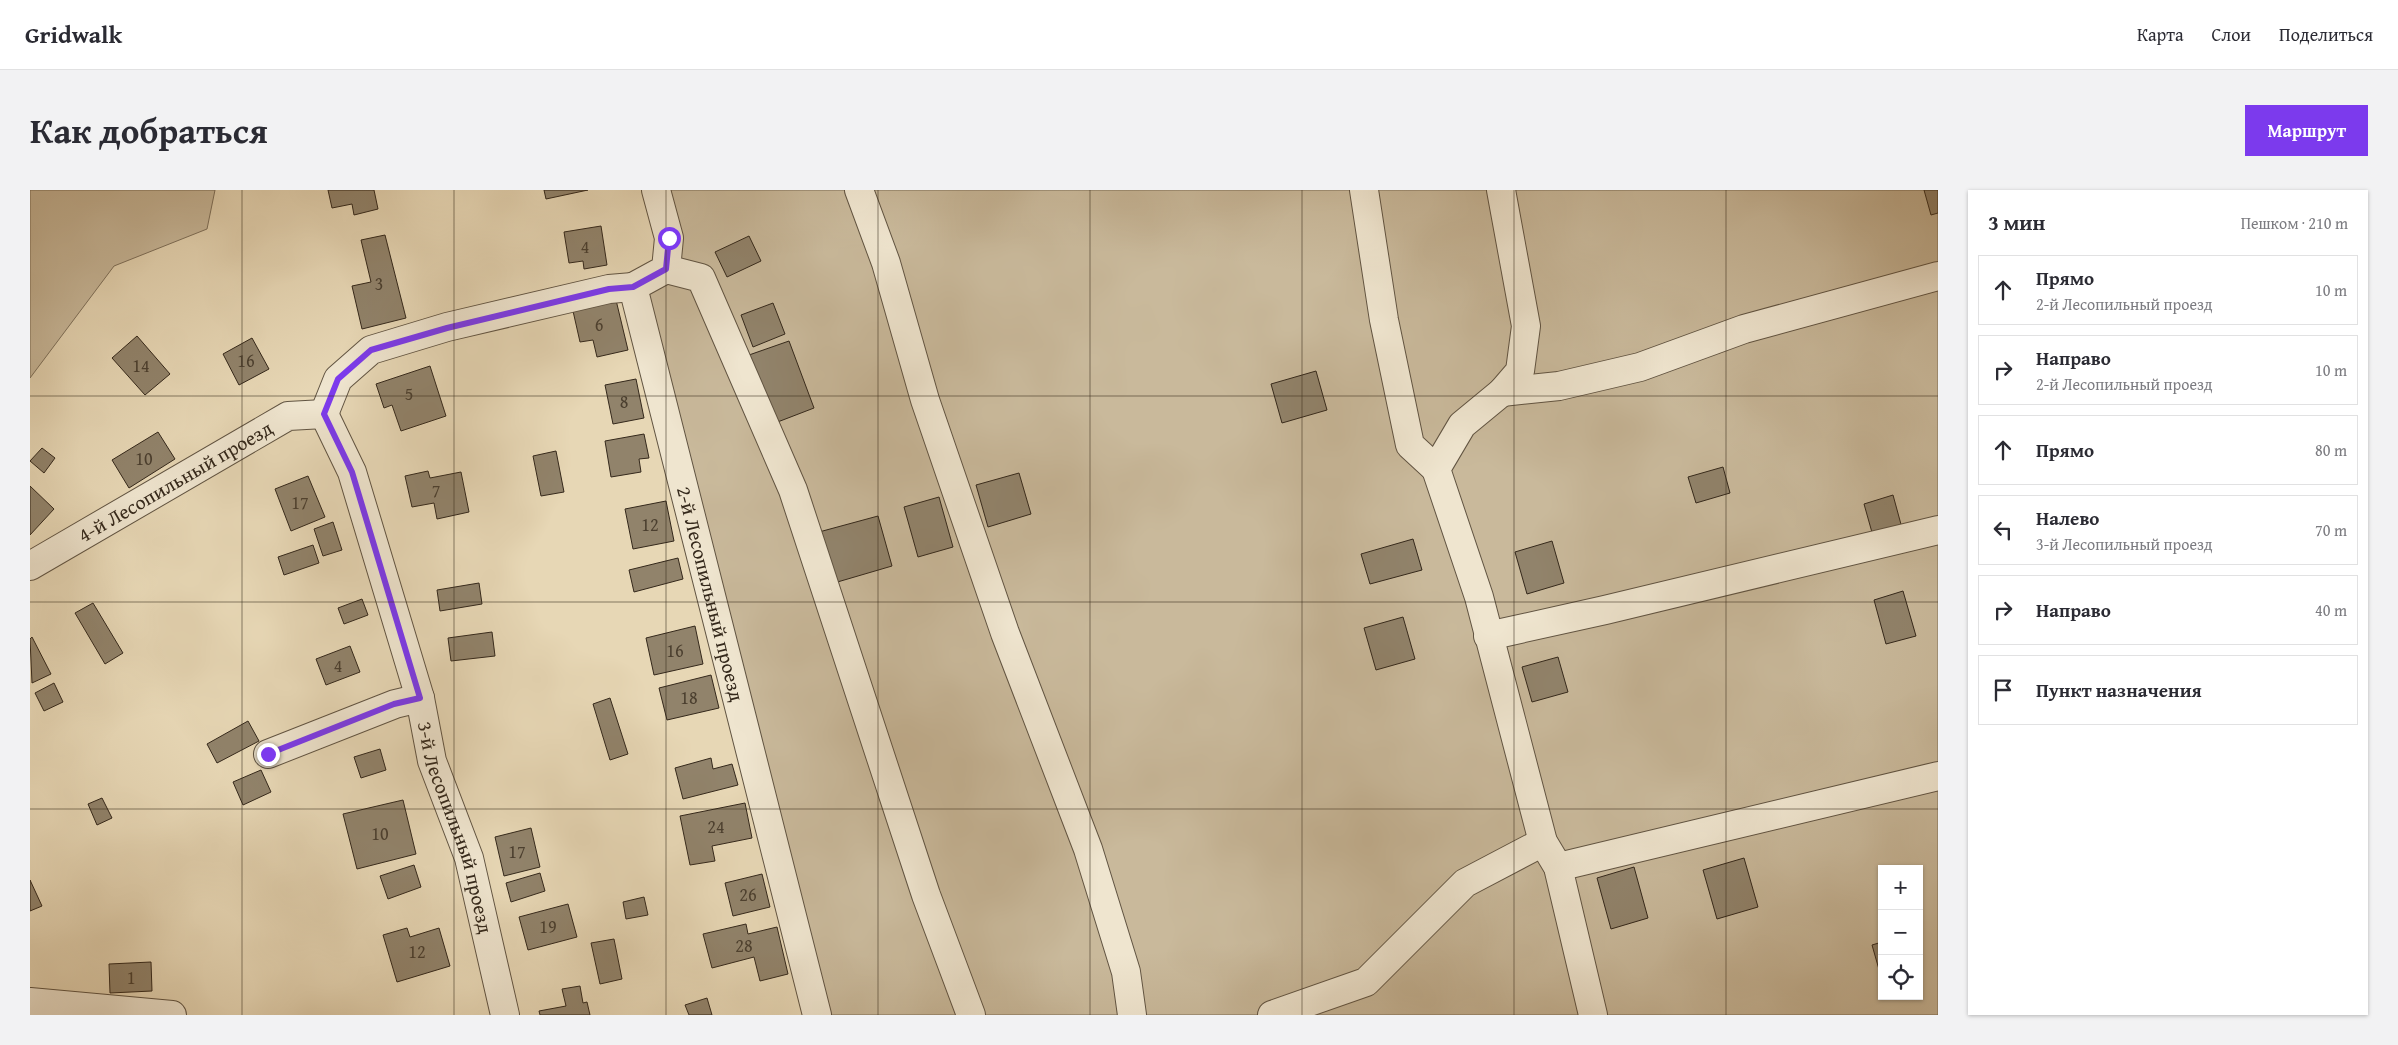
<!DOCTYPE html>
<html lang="ru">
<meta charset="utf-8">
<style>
body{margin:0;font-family:"Gentium Book Plus",serif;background:#f2f2f3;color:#2b2b33}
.controls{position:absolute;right:15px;bottom:15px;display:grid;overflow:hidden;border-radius:0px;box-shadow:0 1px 4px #0004}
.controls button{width:45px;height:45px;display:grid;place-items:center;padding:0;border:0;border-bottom:1px solid #e1e1e2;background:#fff;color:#2b2b33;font:25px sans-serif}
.stop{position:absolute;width:15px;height:15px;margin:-11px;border:4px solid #7c3aed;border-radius:50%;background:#fff}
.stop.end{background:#7c3aed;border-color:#fff;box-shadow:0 1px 5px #0008}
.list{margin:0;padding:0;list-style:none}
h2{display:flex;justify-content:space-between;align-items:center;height:65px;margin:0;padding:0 20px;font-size:21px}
h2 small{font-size:16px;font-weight:400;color:#7c7c81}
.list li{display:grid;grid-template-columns:32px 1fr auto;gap:15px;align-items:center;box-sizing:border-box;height:70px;margin:0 10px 10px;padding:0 10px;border:1px solid #e1e1e2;border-radius:0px}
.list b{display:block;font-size:19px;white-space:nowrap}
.list p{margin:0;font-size:16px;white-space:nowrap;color:#7c7c81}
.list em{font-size:16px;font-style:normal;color:#7c7c81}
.icon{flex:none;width:28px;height:28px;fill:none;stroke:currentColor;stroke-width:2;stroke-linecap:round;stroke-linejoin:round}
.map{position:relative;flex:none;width:1908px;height:825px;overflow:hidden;border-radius:0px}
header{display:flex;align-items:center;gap:30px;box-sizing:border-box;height:70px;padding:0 25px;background:#fff;border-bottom:1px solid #e1e1e2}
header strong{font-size:24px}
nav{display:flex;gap:28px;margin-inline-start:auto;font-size:18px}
.intro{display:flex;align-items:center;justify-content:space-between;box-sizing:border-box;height:120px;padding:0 30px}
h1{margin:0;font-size:35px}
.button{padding:12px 22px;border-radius:0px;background:#7c3aed;color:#fff;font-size:18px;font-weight:700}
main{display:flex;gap:30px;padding:0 30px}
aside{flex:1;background:#fff;border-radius:0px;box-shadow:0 1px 4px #0004}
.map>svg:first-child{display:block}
.green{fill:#c9b99b;stroke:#7e705b;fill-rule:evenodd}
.building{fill:#91836b;stroke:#34281b}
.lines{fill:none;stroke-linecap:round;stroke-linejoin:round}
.minor-casing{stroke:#615442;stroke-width:30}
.minor{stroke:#efe5cf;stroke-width:28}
.route{stroke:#7c3aed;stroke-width:6}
.grid{fill:none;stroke:#34281b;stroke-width:1;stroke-opacity:0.55}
.labels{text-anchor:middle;stroke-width:4;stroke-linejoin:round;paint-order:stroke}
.number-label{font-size:18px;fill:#4b3f2f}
.street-label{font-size:20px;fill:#34281b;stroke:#efe5cf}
</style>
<header>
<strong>Gridwalk</strong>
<nav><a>Карта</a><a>Слои</a><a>Поделиться</a></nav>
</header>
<div class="intro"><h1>Как добраться</h1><a class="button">Маршрут</a></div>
<main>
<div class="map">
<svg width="1908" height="825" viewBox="0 0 1908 825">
<rect width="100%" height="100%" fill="#e7d7b5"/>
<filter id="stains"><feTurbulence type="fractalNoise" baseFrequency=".004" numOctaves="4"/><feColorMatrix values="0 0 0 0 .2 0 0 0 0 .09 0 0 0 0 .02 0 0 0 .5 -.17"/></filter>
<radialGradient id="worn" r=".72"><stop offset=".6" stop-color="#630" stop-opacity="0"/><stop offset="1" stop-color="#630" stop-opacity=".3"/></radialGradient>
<g class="green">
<polygon points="0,0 185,0 177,39 84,76 0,188"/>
<path d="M633 0H1908V825H800L612 102 642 88ZM1852 679H1889V806H1852Z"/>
</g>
<g class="building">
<polygon points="298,0 344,0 348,19 324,25 322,14 302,18"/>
<polygon points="514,0 558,0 516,9"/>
<polygon points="1894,0 1908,0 1908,23 1901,25"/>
<polygon points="571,36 577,75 554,79 553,71 539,73 534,42"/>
<polygon points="355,45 376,128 332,139 322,96 341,92 331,50"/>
<polygon points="719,46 731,71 697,87 685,62"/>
<polygon points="586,110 598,160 567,167 563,150 550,152 543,121"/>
<polygon points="743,113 755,144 723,157 711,125"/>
<polygon points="107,146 140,184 115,205 82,168"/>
<polygon points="222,148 239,179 209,195 193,164"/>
<polygon points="759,151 784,218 745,233 719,165"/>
<polygon points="400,176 416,226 371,241 362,215 354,218 346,194"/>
<polygon points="1286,181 1297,220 1252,233 1241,194"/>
<polygon points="606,189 614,228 583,234 575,195"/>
<polygon points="128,242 145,269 99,298 82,270"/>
<polygon points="614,244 619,268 609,269 611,282 581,287 575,251"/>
<polygon points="12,258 25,268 14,283 0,271"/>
<polygon points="526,261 534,302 511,306 503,266"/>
<polygon points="1693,277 1700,303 1666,313 1658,287"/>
<polygon points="398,281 400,288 431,282 439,322 407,329 404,313 382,317 375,286"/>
<polygon points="989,283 1001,324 958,337 946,295"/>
<polygon points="278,286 295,327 261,341 245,299"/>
<polygon points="0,296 24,319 0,345"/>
<polygon points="1863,305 1872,338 1843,346 1834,314"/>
<polygon points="909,307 923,357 888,367 874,317"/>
<polygon points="636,311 644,351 603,359 595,319"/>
<polygon points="848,326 862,376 804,393 789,342"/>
<polygon points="303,332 312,360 293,366 284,339"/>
<polygon points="1383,349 1392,380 1340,394 1331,364"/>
<polygon points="1522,351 1534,393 1497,404 1485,362"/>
<polygon points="283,355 289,373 254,385 248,367"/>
<polygon points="648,368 653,389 604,402 599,380"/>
<polygon points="449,393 452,414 410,421 407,400"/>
<polygon points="1873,401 1886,446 1856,454 1844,410"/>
<polygon points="332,409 338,425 314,434 308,418"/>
<polygon points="63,413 93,463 75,474 45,423"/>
<polygon points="1373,427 1385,469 1346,480 1334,438"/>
<polygon points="665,436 673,474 624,485 616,448"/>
<polygon points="462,442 465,466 421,471 418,448"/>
<polygon points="2,447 21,484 2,493 0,449"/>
<polygon points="320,456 330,482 296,495 286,469"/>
<polygon points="1528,467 1538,502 1502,512 1492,477"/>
<polygon points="681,485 689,518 637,530 629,498"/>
<polygon points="24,493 33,512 14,521 5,503"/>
<polygon points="580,508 598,564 580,570 563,514"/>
<polygon points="218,531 229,551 187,573 177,554"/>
<polygon points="350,559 356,580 331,588 324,567"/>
<polygon points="681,568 683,579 702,574 708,595 653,609 645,578"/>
<polygon points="231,580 241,602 213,615 203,592"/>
<polygon points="72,608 82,628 67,635 58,614"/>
<polygon points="373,610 386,664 327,679 313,624"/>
<polygon points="715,613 722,648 682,656 685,671 660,675 650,626"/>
<polygon points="501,638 510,677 474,686 465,647"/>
<polygon points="1714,668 1728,717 1687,729 1673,680"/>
<polygon points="384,675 391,697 358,709 350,686"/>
<polygon points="1604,677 1618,728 1581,739 1567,688"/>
<polygon points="510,683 515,701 481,712 476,693"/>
<polygon points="732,684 740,717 703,726 695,693"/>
<polygon points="0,690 12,716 0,721"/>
<polygon points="614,707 618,725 596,729 593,712"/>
<polygon points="538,714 547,747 498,760 489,727"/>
<polygon points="716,734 718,744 747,737 758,784 730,791 724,767 682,778 673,744"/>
<polygon points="377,738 380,747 409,738 420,776 367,792 353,745"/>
<polygon points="584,749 592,789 570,794 561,753"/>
<polygon points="1852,752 1852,790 1842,755"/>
<polygon points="121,772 122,801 80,803 79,774"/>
<polygon points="550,796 553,813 557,812 560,825 510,825 509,821 536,816 532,799"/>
<polygon points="677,808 682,825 659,825 655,815"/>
</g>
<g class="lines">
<defs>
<g id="minor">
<path id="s1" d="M626 0 639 48 636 79 603 97 787 825"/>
<polyline points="829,0 856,73 895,210 975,443 1058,659 1096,782 1102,825"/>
<polyline points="1334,0 1354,130 1380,255 1406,279"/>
<polyline points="1471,0 1496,136 1490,181 1472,202 1432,235 1406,279 1449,407 1513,652 1528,677 1563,825"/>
<polyline points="636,79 671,88 763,300 896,705 941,825"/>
<polyline points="1472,202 1529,196 1610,177 1714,139 1908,86"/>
<path id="s2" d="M294 224 322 282 390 508 402 571 439 668 475 825"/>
<polyline points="294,224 308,189 341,160 417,137 579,99 603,97"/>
<path id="s3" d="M0 376 258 226 294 224"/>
<polyline points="1458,446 1575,420 1908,340"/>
<polyline points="238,564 365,514 390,508"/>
<polyline points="1528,677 1908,586"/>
<polyline points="0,812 142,825"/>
<polyline points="1242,825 1336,792 1435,693 1513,652"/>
</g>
</defs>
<use href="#minor" class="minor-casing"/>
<use href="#minor" class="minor"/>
</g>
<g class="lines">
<polyline class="route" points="238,564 364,514 390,508 322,282 294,224 308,189 341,160 417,138 579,99 603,97 636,79 639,48"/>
</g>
<path class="grid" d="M212 0V825M424 0V825M636 0V825M848 0V825M1060 0V825M1272 0V825M1484 0V825M1696 0V825M0 206H1908M0 412H1908M0 619H1908"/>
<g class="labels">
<g class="number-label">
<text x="555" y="63">4</text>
<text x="349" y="100">3</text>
<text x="569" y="141">6</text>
<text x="216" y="177">16</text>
<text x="111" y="182">14</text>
<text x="379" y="210">5</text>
<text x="594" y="218">8</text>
<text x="114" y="275">10</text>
<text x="406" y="307">7</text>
<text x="270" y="319">17</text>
<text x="620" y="341">12</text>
<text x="645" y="467">16</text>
<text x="308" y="482">4</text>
<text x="659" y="514">18</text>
<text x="686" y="643">24</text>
<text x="350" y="650">10</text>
<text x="487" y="668">17</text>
<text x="718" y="711">26</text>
<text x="518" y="743">19</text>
<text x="714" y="762">28</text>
<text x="387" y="768">12</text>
<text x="101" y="794">1</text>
</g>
<g class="street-label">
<text dy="7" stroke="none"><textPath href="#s3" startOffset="168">4-й Лесопильный проезд</textPath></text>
<text dy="7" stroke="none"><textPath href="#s1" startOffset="435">2-й Лесопильный проезд</textPath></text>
<text dy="7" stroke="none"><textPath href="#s2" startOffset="435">3-й Лесопильный проезд</textPath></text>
</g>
</g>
<rect width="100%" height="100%" filter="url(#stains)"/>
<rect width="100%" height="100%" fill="url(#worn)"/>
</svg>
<div class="controls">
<button>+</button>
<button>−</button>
<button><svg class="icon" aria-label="locate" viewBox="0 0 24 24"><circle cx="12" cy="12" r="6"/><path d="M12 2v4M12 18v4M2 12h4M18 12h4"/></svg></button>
</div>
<div class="stop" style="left:639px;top:48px"></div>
<div class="stop end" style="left:238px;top:564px"></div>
</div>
<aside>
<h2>3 мин<small>Пешком · 210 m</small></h2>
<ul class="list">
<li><svg class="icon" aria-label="ahead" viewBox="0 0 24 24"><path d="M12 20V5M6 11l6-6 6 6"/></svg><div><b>Прямо</b><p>2-й Лесопильный проезд</p></div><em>10 m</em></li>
<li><svg class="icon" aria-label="right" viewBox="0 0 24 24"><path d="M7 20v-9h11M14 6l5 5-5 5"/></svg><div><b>Направо</b><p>2-й Лесопильный проезд</p></div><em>10 m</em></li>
<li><svg class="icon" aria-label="ahead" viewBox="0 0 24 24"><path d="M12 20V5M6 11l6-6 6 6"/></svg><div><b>Прямо</b></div><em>80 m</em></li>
<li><svg class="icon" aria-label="left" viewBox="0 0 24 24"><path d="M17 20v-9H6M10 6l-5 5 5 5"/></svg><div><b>Налево</b><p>3-й Лесопильный проезд</p></div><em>70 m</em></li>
<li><svg class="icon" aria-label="right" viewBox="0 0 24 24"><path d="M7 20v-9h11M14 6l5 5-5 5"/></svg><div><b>Направо</b></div><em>40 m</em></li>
<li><svg class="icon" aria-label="arrive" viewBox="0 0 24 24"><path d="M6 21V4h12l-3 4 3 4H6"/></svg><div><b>Пункт назначения</b></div></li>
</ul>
</aside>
</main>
